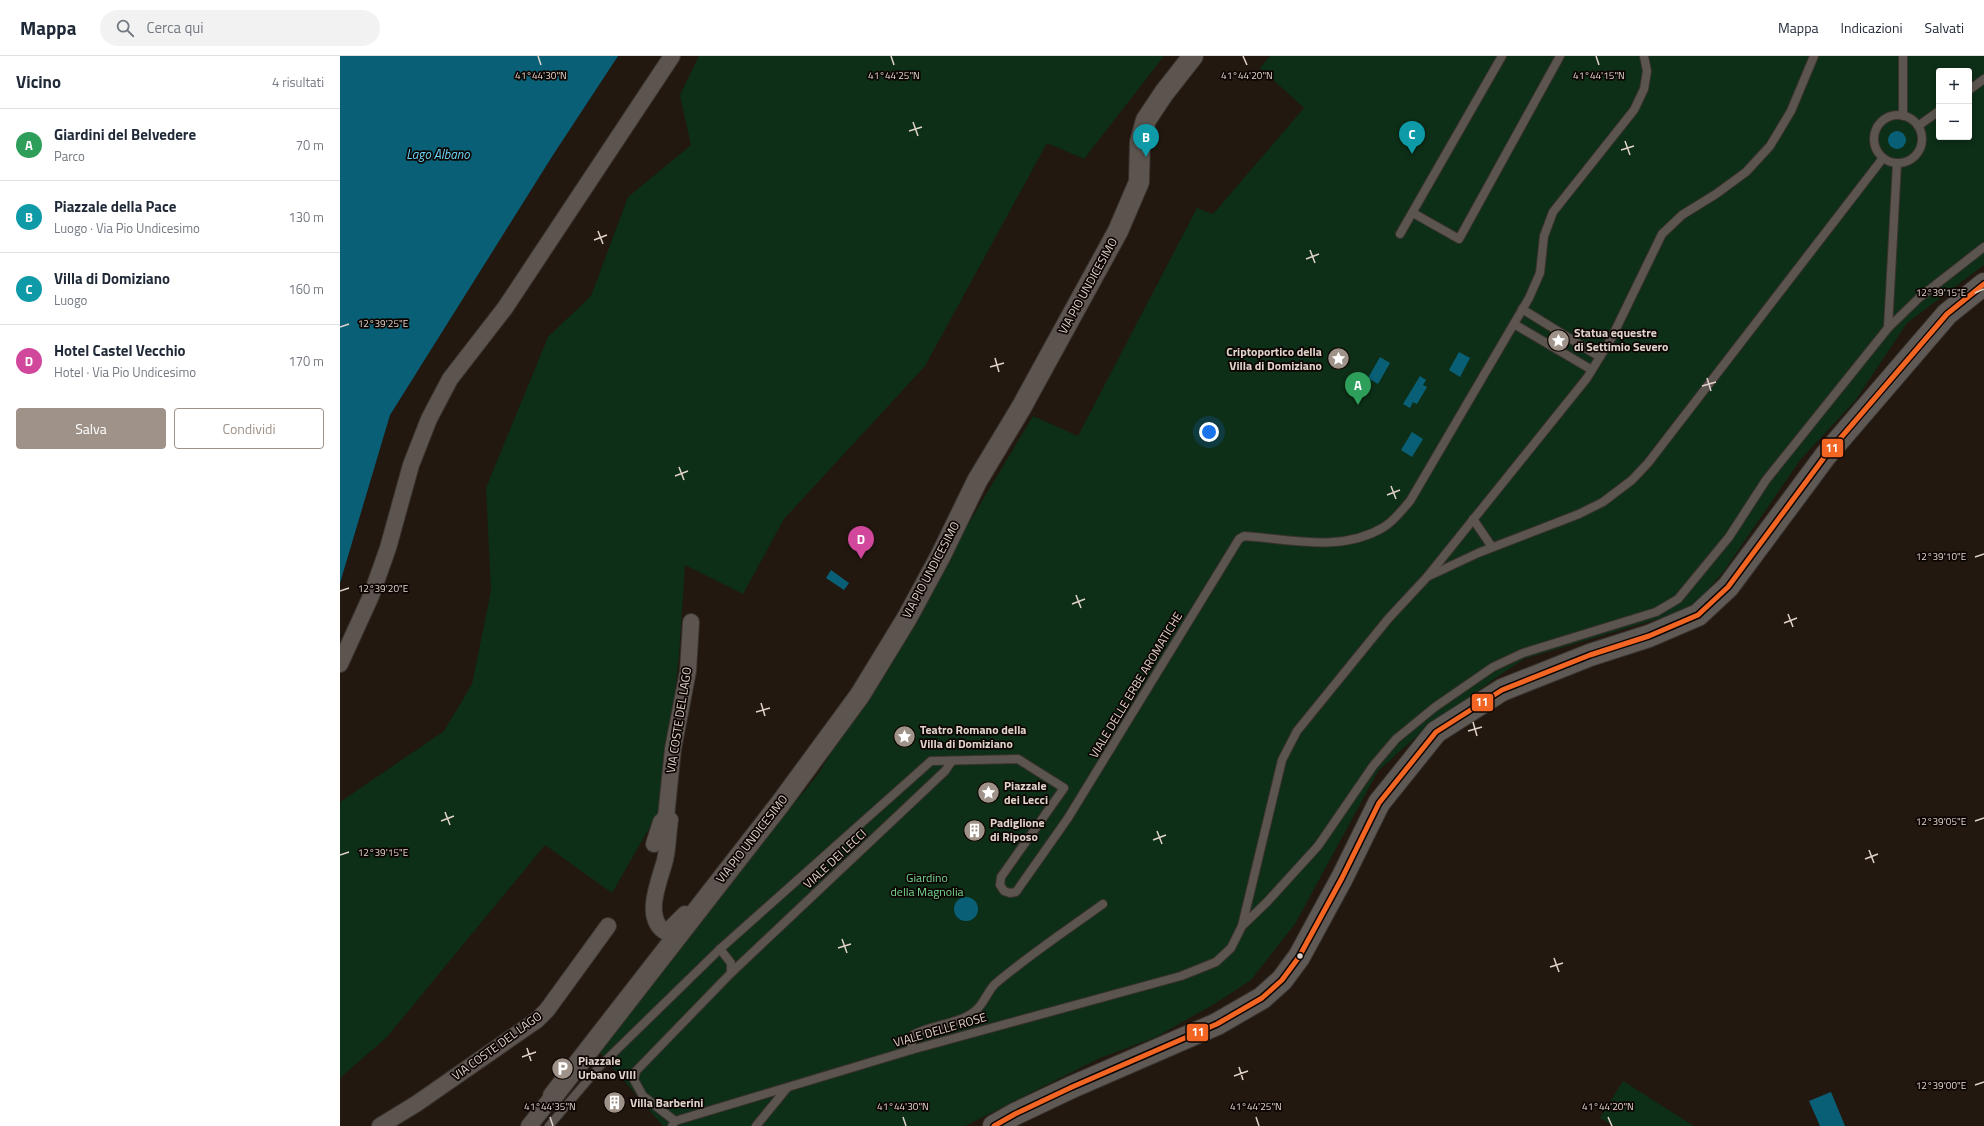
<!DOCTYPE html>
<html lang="it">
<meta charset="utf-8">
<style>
body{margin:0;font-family:"Titillium Web",sans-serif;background:#f2f2f3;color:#1f2937}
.controls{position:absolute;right:12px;top:12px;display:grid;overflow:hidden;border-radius:4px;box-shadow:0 2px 6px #0003}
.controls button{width:36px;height:36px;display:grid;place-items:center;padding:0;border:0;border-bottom:1px solid #e0e1e3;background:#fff;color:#1f2937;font:20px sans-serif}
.you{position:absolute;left:869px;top:376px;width:14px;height:14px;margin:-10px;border:3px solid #fff;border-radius:50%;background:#1a73e8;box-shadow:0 0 0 6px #1a73e833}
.badge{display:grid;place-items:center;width:26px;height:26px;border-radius:50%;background:#9e9289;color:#fff;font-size:13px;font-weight:700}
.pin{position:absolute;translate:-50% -33px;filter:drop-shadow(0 1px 2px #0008)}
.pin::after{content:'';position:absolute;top:21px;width:14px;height:12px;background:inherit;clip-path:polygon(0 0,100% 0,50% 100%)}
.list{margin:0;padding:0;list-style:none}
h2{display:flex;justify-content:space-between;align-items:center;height:52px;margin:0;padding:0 16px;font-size:17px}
h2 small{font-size:13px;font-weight:400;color:#747a83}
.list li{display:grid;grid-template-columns:26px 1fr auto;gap:12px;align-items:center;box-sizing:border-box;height:72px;padding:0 16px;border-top:1px solid #e0e1e3}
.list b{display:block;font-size:15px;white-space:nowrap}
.list p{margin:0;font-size:13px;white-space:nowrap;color:#747a83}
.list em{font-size:13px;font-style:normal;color:#747a83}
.actions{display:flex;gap:8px;padding:12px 16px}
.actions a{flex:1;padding:9px 0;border:1px solid #9e9289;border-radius:4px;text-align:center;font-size:14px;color:#9e9289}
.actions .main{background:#9e9289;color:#fff}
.icon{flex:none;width:22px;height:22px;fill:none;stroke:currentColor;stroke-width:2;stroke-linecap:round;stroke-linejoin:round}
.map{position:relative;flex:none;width:1644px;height:1070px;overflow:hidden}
header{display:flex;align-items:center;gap:24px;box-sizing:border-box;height:56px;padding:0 20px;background:#fff;border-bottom:1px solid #e0e1e3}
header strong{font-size:19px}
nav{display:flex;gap:22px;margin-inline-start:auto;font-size:14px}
.search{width:280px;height:36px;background:#f2f2f3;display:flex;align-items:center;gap:10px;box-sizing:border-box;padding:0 14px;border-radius:22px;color:#747a83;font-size:15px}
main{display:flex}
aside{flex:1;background:#fff}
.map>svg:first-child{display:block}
.green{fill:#0d2e17;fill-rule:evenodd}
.water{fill:#096076}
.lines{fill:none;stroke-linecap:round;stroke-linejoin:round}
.service-casing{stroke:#3a322d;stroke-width:10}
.minor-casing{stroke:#3a322d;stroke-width:18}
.tertiary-casing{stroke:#3a322d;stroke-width:22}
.secondary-casing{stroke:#3a322d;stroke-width:24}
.service{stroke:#5c544e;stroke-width:8}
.minor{stroke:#5c544e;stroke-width:16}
.tertiary{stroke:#5c544e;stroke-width:20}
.secondary{stroke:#5e5955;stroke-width:22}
.bus-1-casing{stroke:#0c0502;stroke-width:8}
.bus-1{stroke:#f26522;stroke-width:5}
.ticks{fill:none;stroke:#e0d3ca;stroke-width:1.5}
.bus-dot{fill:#e0d3ca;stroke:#0c0502;stroke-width:1.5}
.labels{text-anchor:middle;stroke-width:3.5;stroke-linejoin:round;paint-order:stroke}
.street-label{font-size:12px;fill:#e0d3ca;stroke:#0c0502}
.poi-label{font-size:12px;font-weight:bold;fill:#e0d3ca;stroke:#0c0502;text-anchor:start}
.park-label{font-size:12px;fill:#76da93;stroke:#0c0502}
.water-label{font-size:13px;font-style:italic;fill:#69d4f8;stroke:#0c0502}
.ticks-label{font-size:10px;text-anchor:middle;fill:#e0d3ca;stroke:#0c0502;stroke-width:3.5;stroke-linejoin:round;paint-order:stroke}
.line-badge{stroke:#0c0502;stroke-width:1.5}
.badge-label{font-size:11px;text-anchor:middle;font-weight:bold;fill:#fff}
</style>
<header>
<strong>Mappa</strong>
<div class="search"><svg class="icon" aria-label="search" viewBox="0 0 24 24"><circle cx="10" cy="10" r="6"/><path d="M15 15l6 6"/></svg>Cerca qui</div>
<nav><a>Mappa</a><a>Indicazioni</a><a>Salvati</a></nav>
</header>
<main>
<aside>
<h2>Vicino<small>4 risultati</small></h2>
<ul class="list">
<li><span class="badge" style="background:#2e9e5b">A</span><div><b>Giardini del Belvedere</b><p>Parco</p></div><em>70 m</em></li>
<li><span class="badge" style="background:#0f9aa8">B</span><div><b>Piazzale della Pace</b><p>Luogo · Via Pio Undicesimo</p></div><em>130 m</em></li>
<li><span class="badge" style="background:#0f9aa8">C</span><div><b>Villa di Domiziano</b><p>Luogo</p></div><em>160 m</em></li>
<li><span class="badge" style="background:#d1479c">D</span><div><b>Hotel Castel Vecchio</b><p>Hotel · Via Pio Undicesimo</p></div><em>170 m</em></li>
</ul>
<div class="actions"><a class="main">Salva</a><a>Condividi</a></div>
</aside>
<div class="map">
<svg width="1644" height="1070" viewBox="0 0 1644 1070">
<rect width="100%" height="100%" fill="#221810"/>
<g class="green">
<polygon points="359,0 824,0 744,103 707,87 585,310 444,463 403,538 345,509 339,599 323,748 272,837 205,789 47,981 0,1022 0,746 104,675 132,628 151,535 146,432 208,281 251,240 288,141 351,89 340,39"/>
<path d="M930 0H1644V209L1567 267 1515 345 1460 404 1384 515 1351 553 1184 603 1157 621 1078 679 1038 715 955 868 911 924 876 947 816 981 760 1002 625 1070H323L255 991 479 717 693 360 738 380 857 152 873 158 964 52 920 12ZM1599 15H1629V81H1599Z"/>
<polygon points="1283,1025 1354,1070 1274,1070 1260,1062"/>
</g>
<g class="water">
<polygon points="0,0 278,0 213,99 50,359 0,527"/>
<circle cx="1557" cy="84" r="9"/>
<polygon points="1119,296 1130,302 1120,321 1109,314"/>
<polygon points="1040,301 1050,307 1038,328 1028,322"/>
<polygon points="1080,320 1086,324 1083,329 1087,331 1077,348 1073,346 1070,352 1063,348"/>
<polygon points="1072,376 1083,383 1072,401 1061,394"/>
<polygon points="491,514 509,527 504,534 486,522"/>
<circle cx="626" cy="853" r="12"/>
<polygon points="1491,1036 1505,1070 1480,1070 1469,1045"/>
</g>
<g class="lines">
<defs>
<g id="service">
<polyline points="1563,0 1563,60"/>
<polyline points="1629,34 1644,23"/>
<circle cx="1558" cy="83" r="24"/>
<polyline points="1578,70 1599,55"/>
<polyline points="1073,157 1119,183 1220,0"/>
<polyline points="1060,178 1162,0"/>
<polyline points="1182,253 1260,301"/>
<polyline points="1174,268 1252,314"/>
<polyline points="1548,272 1580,241 1644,191"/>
<polyline points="1133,463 1152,491"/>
<polyline points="1089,520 1138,497 1239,458 1263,446 1292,424 1308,407 1543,102"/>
<polyline points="902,870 927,846 978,790 1033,710 1056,683 1095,651 1153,611 1183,597 1316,556 1338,543 1389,481 1426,424 1548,272 1557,108"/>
<polyline points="391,917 605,715 612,705"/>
<path d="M571 994 573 979C592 968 618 969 635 955 644 948 647 936 655 928 689 899 727 874 763 848"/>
<polyline points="335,1065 303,1040 294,1024 296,1015 391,917 391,907 380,893"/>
<path d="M209 1070 259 1011 380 893 591 705 678 703 724 732 661 821 660 829 664 835 670 837 676 836 728 762 899 483 904 480C951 483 1001 497 1044 471 1054 465 1062 454 1070 445L1189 242 1200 217 1204 180 1213 156 1294 54 1304 33 1307 15 1304 0"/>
<polyline points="332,1070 335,1065 571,994 841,920 876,906 891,892 902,870 942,704 957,675 1048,563 1087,521 1247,322 1271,283 1322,178 1342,159 1376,138 1406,116 1430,90 1451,55 1474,0"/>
<polyline points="416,1070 447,1032"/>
</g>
<g id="minor">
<polyline points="0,608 31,540 48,492 71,409 89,363 110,323 165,252 332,0"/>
<polyline points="326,761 333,693 348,615 351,566"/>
<path d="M314 788 321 766 326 761 330 764C328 777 328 791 325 804 320 824 303 860 324 875L330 873 345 858"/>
<polyline points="40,1070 76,1048 197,964 207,954 268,870"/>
<polyline points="189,1070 213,1040"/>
</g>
<polyline id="tertiary" points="213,1040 440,748 520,639 567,562 600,501 637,425 681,352 778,175 799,126 800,86 806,64 824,37 853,0"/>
<polyline id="secondary" points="654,1070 675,1058 732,1031 877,968 922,942 942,924 959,901 1002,822 1039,747 1096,676 1162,634 1250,599 1309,580 1358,559 1388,531 1486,399 1607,258 1644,228"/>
</defs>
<use href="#service" class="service-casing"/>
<use href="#minor" class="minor-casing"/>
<use href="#tertiary" class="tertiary-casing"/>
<use href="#secondary" class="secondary-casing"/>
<use href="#service" class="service"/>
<use href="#minor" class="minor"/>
<use href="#tertiary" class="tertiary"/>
<use href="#secondary" class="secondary"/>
<defs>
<polyline id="bus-1" points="654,1070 675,1058 732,1031 877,968 922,942 942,924 959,901 1002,822 1039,747 1096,676 1162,634 1250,599 1309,580 1358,559 1388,531 1486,399 1607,258 1644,228"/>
</defs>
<use href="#bus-1" class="bus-1-casing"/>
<use href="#bus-1" class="bus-1"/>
</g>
<path class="ticks" d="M198 0 201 9M551 0 554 9M903 0 907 9M1256 0 1259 9M573 66 578 80M569 75 582 71M1285 85 1290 99M1281 94 1294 90M258 175 263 188M254 184 267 179M970 194 975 207M966 203 979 198M1635 237 1644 233M0 271 9 268M655 302 659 316M650 311 664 307M1367 322 1371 335M1362 330 1376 326M339 411 344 424M335 420 348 415M1051 430 1056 443M1047 439 1060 434M1635 501 1644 498M0 535 9 532M736 539 741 552M732 548 745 543M1448 558 1453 571M1444 567 1457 562M421 647 425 660M416 656 430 652M1133 666 1137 680M1128 675 1142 671M105 756 110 769M101 765 114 760M1635 765 1644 762M817 775 822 788M813 784 826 779M1529 794 1534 807M0 799 9 796M1525 803 1538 798M502 883 507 897M498 892 511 888M1214 902 1219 916M1210 911 1223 907M187 992 191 1005M182 1001 196 996M899 1011 903 1024M894 1020 908 1015M1635 1029 1644 1026M210 1061 213 1070M563 1061 566 1070M916 1061 919 1070M1268 1061 1272 1070"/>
<defs>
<symbol id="sight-disc" viewBox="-11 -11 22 22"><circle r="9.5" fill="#9e9289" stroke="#0c0502"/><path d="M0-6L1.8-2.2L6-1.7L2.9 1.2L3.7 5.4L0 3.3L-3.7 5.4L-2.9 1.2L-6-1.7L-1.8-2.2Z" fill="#fff"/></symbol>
<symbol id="building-disc" viewBox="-11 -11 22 22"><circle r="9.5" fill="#9e9289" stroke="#0c0502"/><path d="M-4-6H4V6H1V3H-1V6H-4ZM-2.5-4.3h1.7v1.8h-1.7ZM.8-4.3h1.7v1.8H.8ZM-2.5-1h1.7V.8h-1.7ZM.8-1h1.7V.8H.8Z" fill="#fff"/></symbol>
<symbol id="parking-disc" viewBox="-11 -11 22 22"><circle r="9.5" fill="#9e9289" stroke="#0c0502"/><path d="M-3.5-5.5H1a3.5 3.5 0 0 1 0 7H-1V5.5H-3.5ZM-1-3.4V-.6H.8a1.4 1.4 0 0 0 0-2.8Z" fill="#fff"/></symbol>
</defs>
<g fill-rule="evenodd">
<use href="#sight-disc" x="1206" y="272" width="25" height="25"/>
<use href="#sight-disc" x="986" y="290" width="25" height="25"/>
<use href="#sight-disc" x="552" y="668" width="25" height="25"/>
<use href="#sight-disc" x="636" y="724" width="25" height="25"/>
<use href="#building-disc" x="622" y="762" width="25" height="25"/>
<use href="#parking-disc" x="210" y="1000" width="25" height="25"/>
<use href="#building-disc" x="262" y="1034" width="25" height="25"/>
</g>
<circle class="bus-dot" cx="960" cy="900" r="3.5"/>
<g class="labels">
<g class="street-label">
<text transform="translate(748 230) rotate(-61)" y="4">VIA PIO UNDICESIMO</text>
<text transform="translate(591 514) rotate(-62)" y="4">VIA PIO UNDICESIMO</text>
<text transform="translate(796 629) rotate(-59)" y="4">VIALE DELLE ERBE AROMATICHE</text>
<text transform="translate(339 664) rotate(-81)" y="4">VIA COSTE DEL LAGO</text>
<text transform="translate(412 783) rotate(-52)" y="4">VIA PIO UNDICESIMO</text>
<text transform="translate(495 803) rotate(-43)" y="4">VIALE DEI LECCI</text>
<text transform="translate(600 974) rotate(-16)" y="4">VIALE DELLE ROSE</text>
<text transform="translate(157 990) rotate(-36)" y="4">VIA COSTE DEL LAGO</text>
</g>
<g class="poi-label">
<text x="1234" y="281">Statua equestre<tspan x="1234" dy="14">di Settimio Severo</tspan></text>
<text x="982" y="300" text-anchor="end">Criptoportico della<tspan x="982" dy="14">Villa di Domiziano</tspan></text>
<text x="580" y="678">Teatro Romano della<tspan x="580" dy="14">Villa di Domiziano</tspan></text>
<text x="664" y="734">Piazzale<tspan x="664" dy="14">dei Lecci</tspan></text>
<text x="650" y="771">Padiglione<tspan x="650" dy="14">di Riposo</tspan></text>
<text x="238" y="1009">Piazzale<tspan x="238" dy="14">Urbano VIII</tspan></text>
<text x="290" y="1051">Villa Barberini</text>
</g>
<g class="park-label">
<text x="587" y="826">Giardino<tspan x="587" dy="14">della Magnolia</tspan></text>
</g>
<g class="water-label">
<text x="98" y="103">Lago Albano</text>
</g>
</g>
<g class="ticks-label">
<text x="201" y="23">41°44'30"N</text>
<text x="554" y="23">41°44'25"N</text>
<text x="907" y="23">41°44'20"N</text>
<text x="1259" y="23">41°44'15"N</text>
<text x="1601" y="240">12°39'15"E</text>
<text x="43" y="271">12°39'25"E</text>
<text x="1601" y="504">12°39'10"E</text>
<text x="43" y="536">12°39'20"E</text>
<text x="1601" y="769">12°39'05"E</text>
<text x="43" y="800">12°39'15"E</text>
<text x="1601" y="1033">12°39'00"E</text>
<text x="210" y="1054">41°44'35"N</text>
<text x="563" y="1054">41°44'30"N</text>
<text x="916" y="1054">41°44'25"N</text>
<text x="1268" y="1054">41°44'20"N</text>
</g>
<g class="line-badge">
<rect x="1481" y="382" width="23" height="20" rx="4" fill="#f26522"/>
<rect x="1131" y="637" width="23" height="19" rx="4" fill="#f26522"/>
<rect x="846" y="967" width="23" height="19" rx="4" fill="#f26522"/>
</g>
<g class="badge-label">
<text x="1492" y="396">11</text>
<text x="1142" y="650">11</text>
<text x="858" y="980">11</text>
</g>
</svg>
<div class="controls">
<button>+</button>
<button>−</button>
</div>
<div class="you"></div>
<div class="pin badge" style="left:1018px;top:349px;background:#2e9e5b">A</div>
<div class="pin badge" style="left:806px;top:101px;background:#0f9aa8">B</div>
<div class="pin badge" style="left:1072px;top:98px;background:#0f9aa8">C</div>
<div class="pin badge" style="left:521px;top:503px;background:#d1479c">D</div>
</div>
</main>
